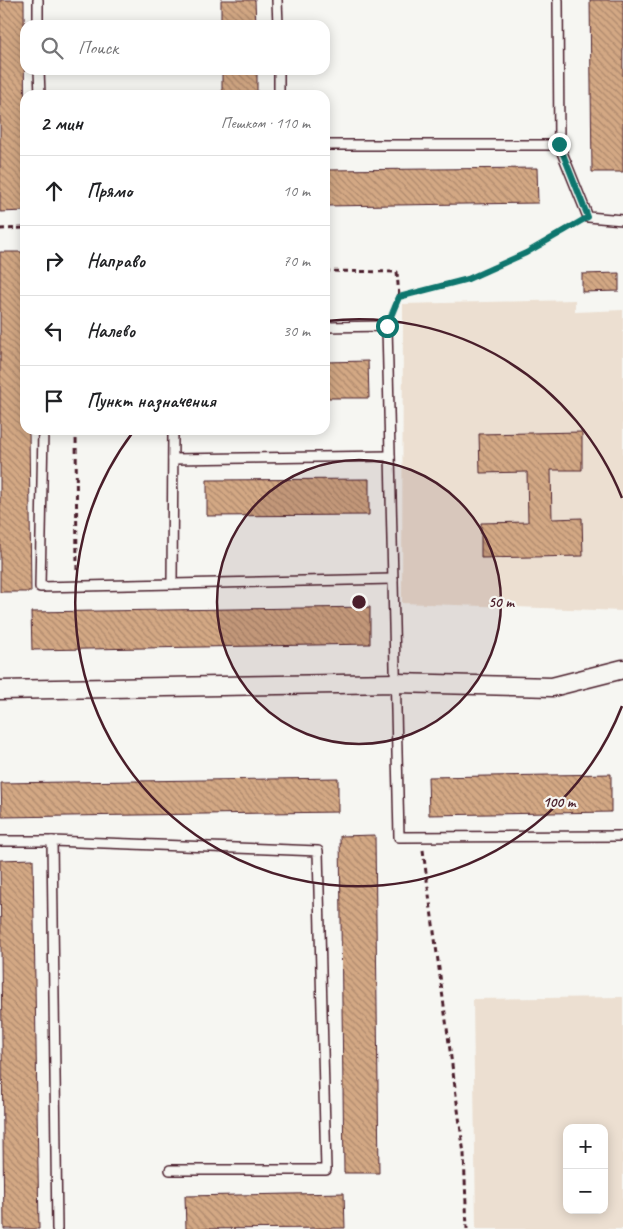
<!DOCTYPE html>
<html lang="ru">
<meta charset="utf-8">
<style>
body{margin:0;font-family:Caveat,sans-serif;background:#f6f6f6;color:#202124}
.controls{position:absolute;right:15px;bottom:15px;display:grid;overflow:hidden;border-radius:10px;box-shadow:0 2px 12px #0003}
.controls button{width:45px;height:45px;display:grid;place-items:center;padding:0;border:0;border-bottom:1px solid #e0e0e0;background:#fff;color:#202124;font:25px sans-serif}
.stop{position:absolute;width:15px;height:15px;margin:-11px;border:4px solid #0f766e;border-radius:50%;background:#fff}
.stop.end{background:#0f766e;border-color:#fff;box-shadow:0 1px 5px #0008}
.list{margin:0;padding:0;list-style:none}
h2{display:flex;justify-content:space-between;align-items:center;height:65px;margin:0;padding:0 20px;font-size:21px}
h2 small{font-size:16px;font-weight:400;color:#757577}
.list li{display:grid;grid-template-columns:32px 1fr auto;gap:15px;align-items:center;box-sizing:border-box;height:70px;padding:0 20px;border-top:1px solid #e0e0e0}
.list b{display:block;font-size:19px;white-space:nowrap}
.list em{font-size:16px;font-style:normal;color:#757577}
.icon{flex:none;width:28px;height:28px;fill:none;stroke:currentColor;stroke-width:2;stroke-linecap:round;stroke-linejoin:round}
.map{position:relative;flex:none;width:623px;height:1229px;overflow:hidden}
.search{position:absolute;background:#fff;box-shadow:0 2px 12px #0003;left:20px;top:20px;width:310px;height:55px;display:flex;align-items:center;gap:12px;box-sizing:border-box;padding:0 18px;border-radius:15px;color:#757577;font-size:19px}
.panel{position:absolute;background:#fff;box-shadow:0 2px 12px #0003;left:20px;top:90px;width:310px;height:345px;border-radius:15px}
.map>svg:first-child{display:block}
.built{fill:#ecdfd1;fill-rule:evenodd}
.building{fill:url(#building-back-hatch);stroke:#4a1f2b}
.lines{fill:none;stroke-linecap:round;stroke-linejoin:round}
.lane-casing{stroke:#4a1f2b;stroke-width:12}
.street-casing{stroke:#4a1f2b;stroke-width:21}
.path{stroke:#4a1f2b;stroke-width:3;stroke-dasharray:5 4;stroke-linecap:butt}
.lane{stroke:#f6f6f2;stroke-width:9}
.street{stroke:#f6f6f2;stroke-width:18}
.route{stroke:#0f766e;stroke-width:6}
.ring{fill:none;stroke:#4a1f2b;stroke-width:2.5}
.centre{fill:#4a1f2b;stroke:#f6f6f2;stroke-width:2.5}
.ring-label{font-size:15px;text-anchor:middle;font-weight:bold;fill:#4a1f2b;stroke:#f6f6f2;stroke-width:4.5;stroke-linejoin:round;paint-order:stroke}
</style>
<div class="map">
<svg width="623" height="1229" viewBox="0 0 623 1229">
<defs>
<pattern id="building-back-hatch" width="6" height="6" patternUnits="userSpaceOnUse" patternTransform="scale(1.25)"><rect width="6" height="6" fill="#d3a884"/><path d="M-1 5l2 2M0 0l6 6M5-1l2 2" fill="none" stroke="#ad886c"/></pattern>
</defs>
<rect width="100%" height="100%" fill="#f6f6f2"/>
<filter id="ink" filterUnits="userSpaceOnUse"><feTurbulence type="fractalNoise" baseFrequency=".02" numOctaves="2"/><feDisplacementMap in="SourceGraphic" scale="10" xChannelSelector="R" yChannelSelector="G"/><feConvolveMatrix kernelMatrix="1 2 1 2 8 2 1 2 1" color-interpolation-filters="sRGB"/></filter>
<g filter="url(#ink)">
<g class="built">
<polygon points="575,300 575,312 623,310 623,611 402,603 403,304"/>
<path d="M623 997V1229H476L473 999ZM567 1128H604V1210H567Z"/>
</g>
<g class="building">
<polygon points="0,0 24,0 25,211 0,212"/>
<polygon points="221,0 255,0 256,25 221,25"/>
<polygon points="590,0 623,0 623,172 592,172"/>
<rect x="222" y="70" width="35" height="25"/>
<polygon points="537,168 538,203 325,206 325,170"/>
<polygon points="0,252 25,252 25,430 29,430 31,592 0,592"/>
<polygon points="619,273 619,291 582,292 582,274"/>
<polygon points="368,361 369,398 325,398 325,362"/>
<polygon points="582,432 582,470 551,470 552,519 582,518 583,556 481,558 481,523 528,522 527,472 480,473 479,434"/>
<polygon points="369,479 369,515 207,516 207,480"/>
<polygon points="370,607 370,644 32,650 31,612"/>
<polygon points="611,774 611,812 429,815 428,777"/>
<polygon points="338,778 338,812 2,817 1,783"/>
<polygon points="375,835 379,1173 344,1173 340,836"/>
<polygon points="33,859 39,1229 4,1229 0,860"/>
<polygon points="344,1193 345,1228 186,1229 185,1196"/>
</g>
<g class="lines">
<defs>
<g id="lane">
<polyline points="38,0 38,25"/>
<polyline points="277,0 278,25"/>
<polyline points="39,70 40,95"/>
<polyline points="279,70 279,95"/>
<polyline points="325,145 559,145 558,0"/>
<polyline points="559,145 588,217 623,220"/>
<polyline points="325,327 387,326 399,837 623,836"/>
<polyline points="43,430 40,587 393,579"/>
<polyline points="173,459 390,456"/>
<polyline points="172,584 173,430"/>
<polyline points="0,841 52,841"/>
<polyline points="57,1229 52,841 318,851 326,1170 170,1170"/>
</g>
<polyline id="street" points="0,690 396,683 552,687 623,669"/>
</defs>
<use href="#lane" class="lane-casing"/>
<use href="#street" class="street-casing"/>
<g class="path">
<polyline points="0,229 25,228"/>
<polyline points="325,271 397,272 399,297"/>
<polyline points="391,316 399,297 468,279 526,253 576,224"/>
<polyline points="76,430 77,574"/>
<polyline points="423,850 464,1154 467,1229"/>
</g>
<use href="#lane" class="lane"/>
<use href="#street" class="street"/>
</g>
</g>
<g class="lines" filter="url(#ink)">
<polyline class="route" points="387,326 399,297 468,279 526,253 588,217 559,144"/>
</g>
<circle cx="359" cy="602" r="142" fill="#4a1f2b" fill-opacity=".12"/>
<g class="ring">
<circle cx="359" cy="602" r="142"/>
<path d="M622 706A283 283 0 1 1 133 432M327 321A283 283 0 0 1 622 498"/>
</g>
<circle cx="359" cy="602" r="8" class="centre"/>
<g class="ring-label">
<text x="501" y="607">50 m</text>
<text x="559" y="807">100 m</text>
</g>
</svg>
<div class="controls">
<button>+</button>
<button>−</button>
</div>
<div class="stop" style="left:387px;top:326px"></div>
<div class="stop end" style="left:559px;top:144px"></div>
<div class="search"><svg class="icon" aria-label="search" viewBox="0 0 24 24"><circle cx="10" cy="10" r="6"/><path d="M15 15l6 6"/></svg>Поиск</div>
<section class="panel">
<h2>2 мин<small>Пешком · 110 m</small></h2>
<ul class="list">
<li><svg class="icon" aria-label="ahead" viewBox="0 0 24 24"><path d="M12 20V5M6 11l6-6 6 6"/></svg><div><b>Прямо</b></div><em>10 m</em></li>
<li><svg class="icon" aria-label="right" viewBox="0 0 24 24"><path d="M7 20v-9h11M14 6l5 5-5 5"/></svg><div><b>Направо</b></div><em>70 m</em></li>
<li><svg class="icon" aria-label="left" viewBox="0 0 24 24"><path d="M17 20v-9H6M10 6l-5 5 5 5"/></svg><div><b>Налево</b></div><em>30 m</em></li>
<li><svg class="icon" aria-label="arrive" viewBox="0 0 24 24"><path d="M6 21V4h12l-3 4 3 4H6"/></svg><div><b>Пункт назначения</b></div></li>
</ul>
</section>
</div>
